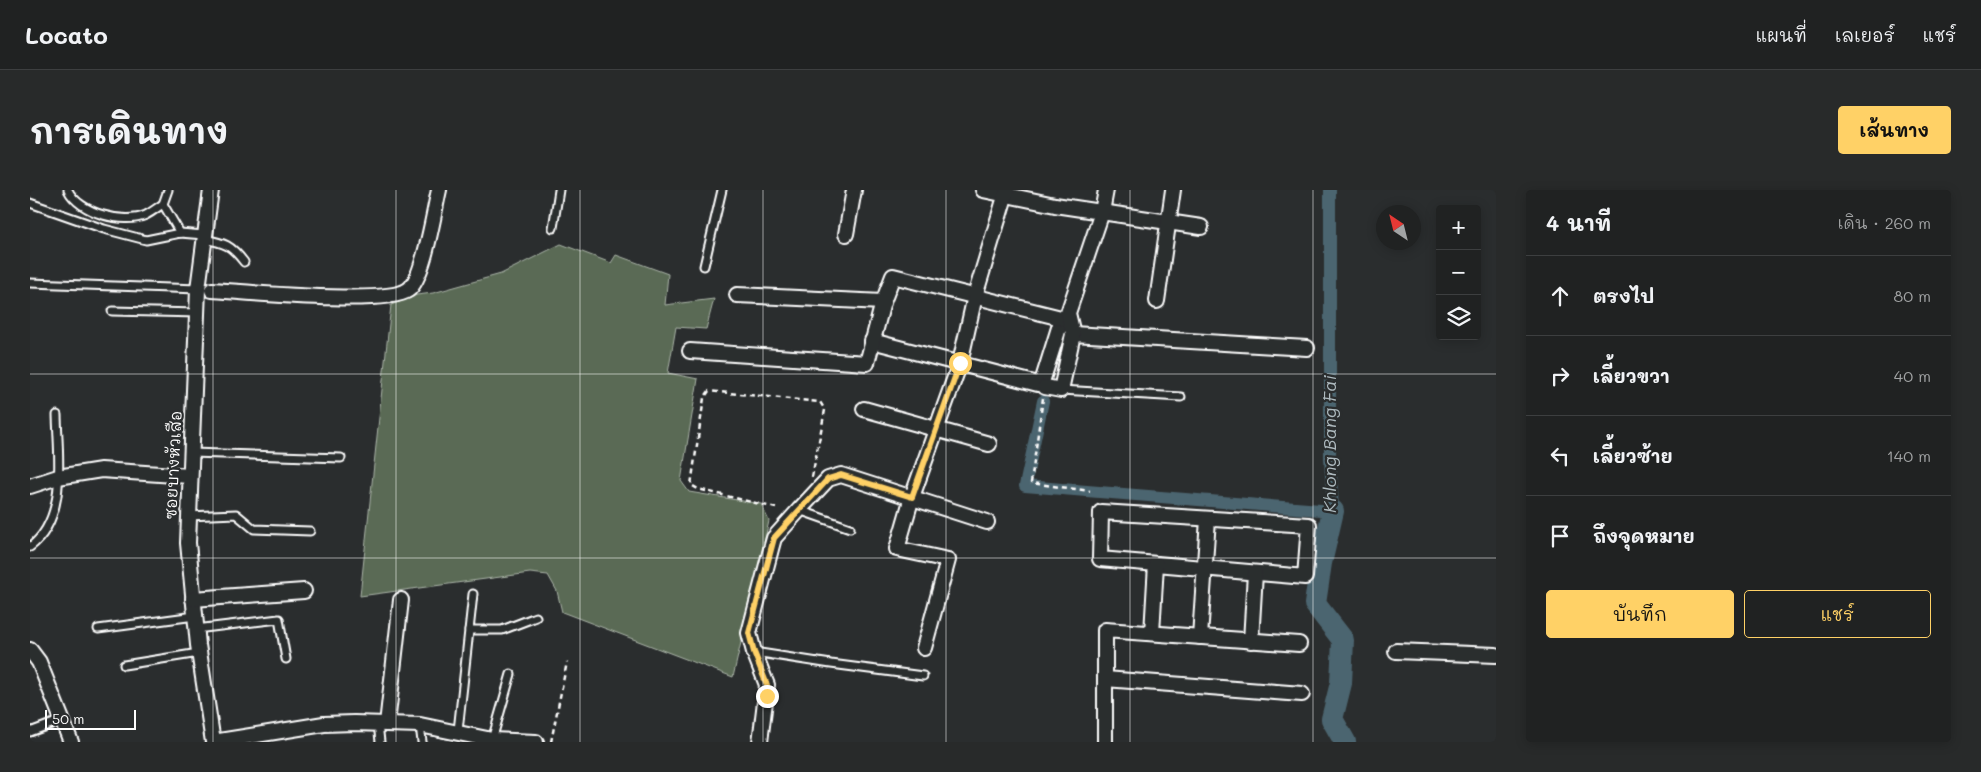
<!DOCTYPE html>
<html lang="th">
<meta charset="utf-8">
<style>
body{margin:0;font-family:Mali,"Playpen Sans Thai",sans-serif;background:#282a2a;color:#f1f3f6}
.controls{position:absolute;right:15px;top:15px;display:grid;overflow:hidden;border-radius:5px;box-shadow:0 2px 12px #0003}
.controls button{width:45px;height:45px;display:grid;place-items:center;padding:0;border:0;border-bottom:1px solid #3d3f40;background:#202222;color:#f1f3f6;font:25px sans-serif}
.compass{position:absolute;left:1346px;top:15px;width:45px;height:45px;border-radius:50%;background:#202222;box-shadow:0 2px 12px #0003;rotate:325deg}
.scale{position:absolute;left:15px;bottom:12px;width:91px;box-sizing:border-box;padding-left:5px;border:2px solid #fff;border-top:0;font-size:14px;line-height:18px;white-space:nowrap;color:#fff;-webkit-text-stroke:4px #2a2d2e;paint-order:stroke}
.stop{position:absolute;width:15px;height:15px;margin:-11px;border:4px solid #ffd166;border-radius:50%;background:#fff}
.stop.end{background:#ffd166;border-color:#fff;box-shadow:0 1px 5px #0008}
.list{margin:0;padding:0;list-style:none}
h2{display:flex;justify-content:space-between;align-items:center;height:65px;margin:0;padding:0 20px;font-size:21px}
h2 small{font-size:16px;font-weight:400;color:#a2a4a5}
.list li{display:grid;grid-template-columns:32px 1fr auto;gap:15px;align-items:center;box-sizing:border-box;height:80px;padding:0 20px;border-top:1px solid #3d3f40}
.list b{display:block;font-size:19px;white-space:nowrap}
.list em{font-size:16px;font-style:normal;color:#a2a4a5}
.actions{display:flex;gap:10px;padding:15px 20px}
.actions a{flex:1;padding:11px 0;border:1px solid #ffd166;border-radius:5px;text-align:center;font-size:18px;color:#ffd166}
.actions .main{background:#ffd166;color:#111}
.icon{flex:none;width:28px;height:28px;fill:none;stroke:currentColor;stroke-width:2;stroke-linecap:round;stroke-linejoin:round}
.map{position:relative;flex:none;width:1466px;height:552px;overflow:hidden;border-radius:5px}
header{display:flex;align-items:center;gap:30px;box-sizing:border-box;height:70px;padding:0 25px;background:#202222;border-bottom:1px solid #3d3f40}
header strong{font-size:24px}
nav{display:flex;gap:28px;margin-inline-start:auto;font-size:18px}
.intro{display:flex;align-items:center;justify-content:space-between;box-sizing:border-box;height:120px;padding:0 30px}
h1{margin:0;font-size:35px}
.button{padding:12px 22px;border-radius:5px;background:#ffd166;color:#111;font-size:18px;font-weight:700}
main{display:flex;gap:30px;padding:0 30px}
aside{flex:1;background:#202222;border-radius:5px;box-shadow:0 2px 12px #0003}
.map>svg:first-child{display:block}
.green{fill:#5a6b54;stroke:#acb5aa}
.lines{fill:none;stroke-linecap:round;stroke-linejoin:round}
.canal{stroke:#4c6570;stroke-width:12}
.river{stroke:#4c6570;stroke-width:22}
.service-casing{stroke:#fff;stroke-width:11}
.minor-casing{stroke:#fff;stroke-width:18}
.path{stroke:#fff;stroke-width:2.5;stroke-dasharray:5 4;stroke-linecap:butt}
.service{stroke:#2a2d2e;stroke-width:7}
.minor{stroke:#2a2d2e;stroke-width:14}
.route{stroke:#ffd166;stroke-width:6}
.grid{fill:none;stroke:#fff;stroke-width:1;stroke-opacity:0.55}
.labels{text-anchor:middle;stroke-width:4.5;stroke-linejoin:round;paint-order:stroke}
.street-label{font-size:16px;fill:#fff;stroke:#2a2d2e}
.water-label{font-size:18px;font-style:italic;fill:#aebabf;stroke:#2a2d2e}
</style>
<header>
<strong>Locato</strong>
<nav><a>แผนที่</a><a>เลเยอร์</a><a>แชร์</a></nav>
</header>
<div class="intro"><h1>การเดินทาง</h1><a class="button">เส้นทาง</a></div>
<main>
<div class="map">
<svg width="1466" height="552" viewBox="0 0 1466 552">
<rect width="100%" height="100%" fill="#2a2d2e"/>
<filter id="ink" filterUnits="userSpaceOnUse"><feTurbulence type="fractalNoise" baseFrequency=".02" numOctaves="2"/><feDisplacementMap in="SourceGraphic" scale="10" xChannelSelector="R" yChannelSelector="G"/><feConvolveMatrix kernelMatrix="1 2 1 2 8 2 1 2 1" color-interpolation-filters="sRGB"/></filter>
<g filter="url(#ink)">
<polygon class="green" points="531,54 581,73 586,65 638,84 635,115 684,109 676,139 646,137 638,183 668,189 651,291 659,302 731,314 739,331 703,487 532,422 527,401 518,385 500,383 330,406 361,115 387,105 403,103 471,84"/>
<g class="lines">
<polyline class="canal" points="1013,211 995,296 1303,321 1300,267 1300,0"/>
<polyline class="river" points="1303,321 1291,373 1285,414 1313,450 1311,493 1302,529 1315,552"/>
<defs>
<g id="service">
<path d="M38 0C49 23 94 35 116 25 122 22 128 17 133 14"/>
<polyline points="138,0 133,14 150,43"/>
<polyline points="0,13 74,39 116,50 150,43 174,45"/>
<polyline points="523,38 529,0"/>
<path d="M174 49C195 53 201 55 214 72"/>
<polyline points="674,76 692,0"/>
<polyline points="0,93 168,99"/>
<polyline points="82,121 168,123"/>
<polyline points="1031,200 1151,207"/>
<polyline points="161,263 311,268"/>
<polyline points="769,320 820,338"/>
<polyline points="158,326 206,324 224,339 280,341"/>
<path d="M0 357C38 328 28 268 27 225"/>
<polyline points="68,439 165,426"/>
<polyline points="166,439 249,429 256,469"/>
<polyline points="439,440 472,440 506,427"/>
<polyline points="724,462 801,474 893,486"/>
<polyline points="94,475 169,463"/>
<polyline points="348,533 350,552"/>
<polyline points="390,535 392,552"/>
<polyline points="428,541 443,404"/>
<polyline points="0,542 32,530"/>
<polyline points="462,550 481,484"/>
</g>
<g id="minor">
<polyline points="181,0 168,99 158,353 168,455 183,552"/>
<polyline points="953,0 1025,15 1171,37"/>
<polyline points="816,44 824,0"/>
<path d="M182 100C215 102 356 116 378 100 394 89 404 21 409 0"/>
<polyline points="707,105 853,112"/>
<polyline points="1127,111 1143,0"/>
<polyline points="1043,144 1277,158"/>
<polyline points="842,151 1008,194 1013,189 1032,128"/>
<polyline points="660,161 837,173 853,112 863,86 1039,130"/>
<polyline points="1015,197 1031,200 1043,144 1038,123 1072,22 1076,0"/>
<polyline points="834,219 959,254"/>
<polyline points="0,296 28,287 71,280 159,286"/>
<polygon points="1071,322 1279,335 1275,387 1070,369"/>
<polyline points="163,409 274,401"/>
<polyline points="1122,443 1126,374"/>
<polyline points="1170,447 1178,329"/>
<polyline points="1221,451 1225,383"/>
<polyline points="894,458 918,370 867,359 882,307 930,173 945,106 977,0"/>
<polyline points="0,460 9,472 41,552"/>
<polyline points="1366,461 1466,465"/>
<polyline points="1075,489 1272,504"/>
<polyline points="357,534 371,410"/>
<polyline points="183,552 294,534 324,533 390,535 462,550 506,552"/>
<polyline points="730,552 737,495 724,462 719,443 741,359 744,348 769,320 798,289 811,285 957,332"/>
<polyline points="1075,552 1075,440 1269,454"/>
</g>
</defs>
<use href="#service" class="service-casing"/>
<use href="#minor" class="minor-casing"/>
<g class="path">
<polyline points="1013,208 1001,293 1060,301"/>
<polyline points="746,318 668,299 661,295 674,208 679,201 790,212 795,220 782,287"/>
<polyline points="521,552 537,472"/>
</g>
<use href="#service" class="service"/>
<use href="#minor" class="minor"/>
</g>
</g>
<g class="lines" filter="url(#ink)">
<polyline class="route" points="737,506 737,495 724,462 719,443 744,348 798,289 811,285 882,307 930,173"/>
</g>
<path class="grid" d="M183 0V552M366 0V552M550 0V552M733 0V552M916 0V552M1100 0V552M1283 0V552M0 184H1466M0 368H1466"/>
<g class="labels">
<g class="street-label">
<text transform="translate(143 275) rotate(-87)" y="6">ซอยบางหัวเสือ</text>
</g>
<g class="water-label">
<text transform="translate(1300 254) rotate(-90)" y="6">Khlong Bang Fai</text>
</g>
</g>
</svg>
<div class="controls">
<button>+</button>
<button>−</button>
<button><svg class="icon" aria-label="layers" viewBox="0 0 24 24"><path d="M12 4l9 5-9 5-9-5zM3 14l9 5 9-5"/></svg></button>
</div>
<svg class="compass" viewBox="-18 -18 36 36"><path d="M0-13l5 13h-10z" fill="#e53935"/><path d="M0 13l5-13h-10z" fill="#a2a4a5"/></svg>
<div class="scale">50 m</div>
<div class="stop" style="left:930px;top:173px"></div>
<div class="stop end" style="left:737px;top:506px"></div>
</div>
<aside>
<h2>4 นาที<small>เดิน · 260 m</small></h2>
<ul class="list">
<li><svg class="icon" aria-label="ahead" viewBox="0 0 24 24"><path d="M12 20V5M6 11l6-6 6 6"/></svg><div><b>ตรงไป</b></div><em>80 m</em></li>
<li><svg class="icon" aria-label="right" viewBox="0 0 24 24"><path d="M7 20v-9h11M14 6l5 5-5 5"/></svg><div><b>เลี้ยวขวา</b></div><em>40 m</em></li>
<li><svg class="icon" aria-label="left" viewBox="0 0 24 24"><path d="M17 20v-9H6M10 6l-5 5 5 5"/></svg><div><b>เลี้ยวซ้าย</b></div><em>140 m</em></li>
<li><svg class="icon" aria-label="arrive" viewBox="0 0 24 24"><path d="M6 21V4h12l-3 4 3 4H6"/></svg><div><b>ถึงจุดหมาย</b></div></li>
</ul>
<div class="actions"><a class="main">บันทึก</a><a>แชร์</a></div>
</aside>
</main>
